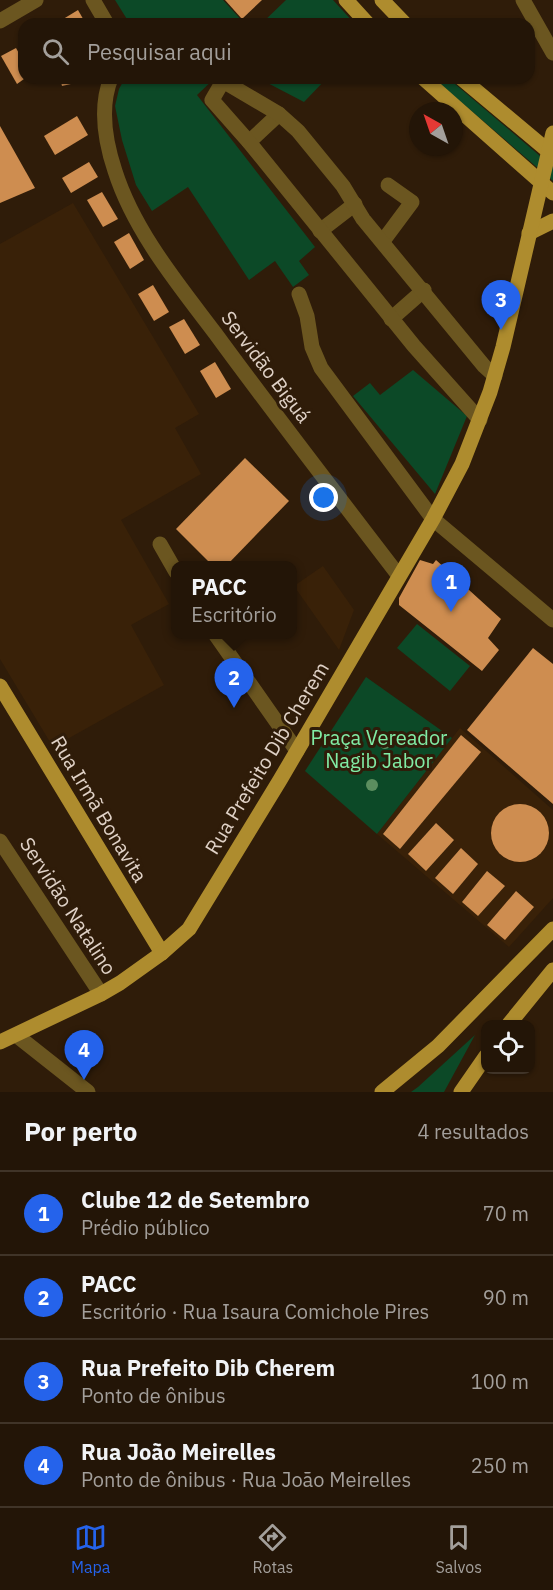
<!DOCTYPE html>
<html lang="pt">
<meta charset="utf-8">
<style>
body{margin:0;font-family:"IBM Plex Sans",sans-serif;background:#2b1e11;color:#f1f3f6}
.controls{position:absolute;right:18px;bottom:18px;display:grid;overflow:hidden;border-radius:12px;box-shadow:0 2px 4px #0004}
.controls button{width:54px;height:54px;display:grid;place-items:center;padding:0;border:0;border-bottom:2px solid #403428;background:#231507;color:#f1f3f6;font:30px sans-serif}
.compass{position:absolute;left:409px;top:102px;width:54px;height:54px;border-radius:50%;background:#231507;box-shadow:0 2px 4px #0004;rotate:320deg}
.you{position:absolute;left:324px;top:498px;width:21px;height:21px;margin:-15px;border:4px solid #fff;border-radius:50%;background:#1a73e8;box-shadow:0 0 0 9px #1a73e833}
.badge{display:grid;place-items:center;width:39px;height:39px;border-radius:50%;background:#2563eb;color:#fff;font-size:20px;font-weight:700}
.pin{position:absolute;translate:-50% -50px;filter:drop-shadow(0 2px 3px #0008)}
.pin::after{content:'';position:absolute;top:32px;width:21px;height:18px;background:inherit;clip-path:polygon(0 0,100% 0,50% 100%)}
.popup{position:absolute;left:171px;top:561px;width:126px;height:78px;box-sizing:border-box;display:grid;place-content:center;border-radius:12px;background:#231507;filter:drop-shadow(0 2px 4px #0005);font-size:20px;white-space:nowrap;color:#a39f9b}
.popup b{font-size:22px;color:#f1f3f6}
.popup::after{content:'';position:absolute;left:50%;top:100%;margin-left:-12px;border:12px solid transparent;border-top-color:#231507}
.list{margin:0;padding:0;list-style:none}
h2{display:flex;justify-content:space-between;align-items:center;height:78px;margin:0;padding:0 24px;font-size:26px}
h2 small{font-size:20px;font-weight:400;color:#a39f9b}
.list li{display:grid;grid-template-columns:39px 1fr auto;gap:18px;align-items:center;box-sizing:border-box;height:84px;padding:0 24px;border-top:2px solid #403428}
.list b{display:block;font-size:22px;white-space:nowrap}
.list p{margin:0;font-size:20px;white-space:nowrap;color:#a39f9b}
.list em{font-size:20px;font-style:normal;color:#a39f9b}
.icon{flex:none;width:33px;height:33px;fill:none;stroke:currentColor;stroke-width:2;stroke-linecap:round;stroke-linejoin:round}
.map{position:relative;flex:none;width:553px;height:1092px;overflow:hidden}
.search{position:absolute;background:#231507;box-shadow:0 2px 4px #0004;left:18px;right:18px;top:18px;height:66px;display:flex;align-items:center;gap:15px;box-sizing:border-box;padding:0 21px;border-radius:18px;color:#a39f9b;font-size:22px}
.sheet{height:414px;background:#231507}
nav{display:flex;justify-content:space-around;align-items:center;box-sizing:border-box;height:84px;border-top:2px solid #403428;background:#231507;font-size:16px;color:#a39f9b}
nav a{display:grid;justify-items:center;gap:3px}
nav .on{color:#2563eb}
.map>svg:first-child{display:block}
.built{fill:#392108}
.green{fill:#0c4927}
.building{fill:#ce8d50}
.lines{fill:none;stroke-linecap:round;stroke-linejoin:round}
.minor{stroke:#6b5620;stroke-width:15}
.major{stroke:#ae8c2e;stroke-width:15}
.tree{fill:#5c8e5f}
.labels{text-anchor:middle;stroke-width:6;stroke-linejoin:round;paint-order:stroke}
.street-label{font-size:20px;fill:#e0d2c7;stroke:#2f1c09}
.park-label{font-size:20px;fill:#81eca5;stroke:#2f1c09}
</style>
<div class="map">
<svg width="553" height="1092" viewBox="0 0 553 1092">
<rect width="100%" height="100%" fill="#2f1c09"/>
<g class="built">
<polygon points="73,203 199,414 175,428 201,474 121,520 169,604 131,625 164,685 53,747 0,659 0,244"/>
<polygon points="323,566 354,610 339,650 294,586"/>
<polygon points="460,728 553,810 553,898 509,947 377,834"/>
</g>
<g class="green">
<polygon points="115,0 223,0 245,24 130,24"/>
<polygon points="286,0 333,0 355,24 261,24"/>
<polygon points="125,78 215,78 197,95 315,247 299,261 309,275 293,287 275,261 249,280 188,187 152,211 136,185 122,140 115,106 119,89"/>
<polygon points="258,78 327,78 304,102"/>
<polygon points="433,78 448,78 553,167 553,181"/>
<polygon points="413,370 467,416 435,494 353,396 370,383 380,395"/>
<polygon points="417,624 470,666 450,691 397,648"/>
<polygon points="366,677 452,738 377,834 305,771"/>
<polygon points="475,1035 444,1092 411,1092 418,1087"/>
</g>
<g class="building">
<polygon points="225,0 262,0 242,19"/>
<polygon points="78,10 86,24 55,24"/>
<polygon points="16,48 24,62 24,79 17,84 1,56"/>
<polygon points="60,78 93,78 93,79 62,86"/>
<polygon points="77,116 88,135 55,155 44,136"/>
<polygon points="0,126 35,188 0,203"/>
<polygon points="89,162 98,177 71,193 62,178"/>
<polygon points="102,192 118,219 103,227 87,200"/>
<polygon points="129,233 144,260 130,269 114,242"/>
<polygon points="153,285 169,312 154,321 138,294"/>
<polygon points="184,319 200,345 185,354 169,327"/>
<polygon points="215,362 231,389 216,398 200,371"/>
<polygon points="245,458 289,501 226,566 213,566 176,529"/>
<polygon points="420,560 433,564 436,560 501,619 488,638 499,650 482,671 399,605 399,598"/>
<polygon points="533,648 553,664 553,804 467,730"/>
<polygon points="461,735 481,752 400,849 383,834"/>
<circle cx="520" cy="833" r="29"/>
<polygon points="436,823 454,840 426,871 408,854"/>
<polygon points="461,848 478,864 453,894 435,878"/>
<polygon points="487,871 505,886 478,916 462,902"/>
<polygon points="516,891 534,907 505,940 487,925"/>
</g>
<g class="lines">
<g class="minor">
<polyline points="93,0 107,24"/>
<polyline points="523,0 553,53"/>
<polyline points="0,21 36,0"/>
<path d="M111 78C99 108 105 141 115 171 134 231 178 284 215 333 275 415 337 495 399 576"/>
<polyline points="249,142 279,114"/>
<polyline points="320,231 355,204"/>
<polyline points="383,241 412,202 388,185"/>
<polyline points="299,294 307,316 312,347 321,368 433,519 553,620"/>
<polyline points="391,319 424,290"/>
<polyline points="480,420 414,346 249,142 212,100 223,81 279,114 298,131 343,186 363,219 484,366 495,376"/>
<polyline points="160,544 176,572"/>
<polyline points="215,634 297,751"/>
<polyline points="0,841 101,994"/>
<polyline points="16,1035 88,1092"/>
</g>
<g class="major">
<polyline points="346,0 368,24"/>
<polyline points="382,0 405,24"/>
<polyline points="423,78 553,193"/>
<polyline points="461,78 553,155"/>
<polyline points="529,233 553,221"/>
<polyline points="0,686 162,953"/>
<polyline points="509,1024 553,970"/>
<polyline points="0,1042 101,994 120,983 162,953 189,929 280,780 433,519 462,464 490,392 503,347 553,133"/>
<polyline points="382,1092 438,1046 553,929"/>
<polyline points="461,1092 486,1056"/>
</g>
</g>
<g class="tree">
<circle cx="385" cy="743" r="6"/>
<circle cx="372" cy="785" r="6"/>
</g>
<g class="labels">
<g class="street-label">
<text transform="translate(266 367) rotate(53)" y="7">Servidão Biguá</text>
<text transform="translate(267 758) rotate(-59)" y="7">Rua Prefeito Dib Cherem</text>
<text transform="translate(99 809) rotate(59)" y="7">Rua Irmã Bonavita</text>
<text transform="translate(68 906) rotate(57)" y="7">Servidão Natalino</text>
</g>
<g class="park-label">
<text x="379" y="745">Praça Vereador<tspan x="379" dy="23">Nagib Jabor</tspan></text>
</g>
</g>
</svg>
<div class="controls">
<button><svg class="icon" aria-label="locate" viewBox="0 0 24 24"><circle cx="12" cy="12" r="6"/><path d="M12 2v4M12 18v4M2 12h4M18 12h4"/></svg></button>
</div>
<svg class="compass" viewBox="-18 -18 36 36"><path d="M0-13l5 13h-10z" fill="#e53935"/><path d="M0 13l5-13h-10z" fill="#a39f9b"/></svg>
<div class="you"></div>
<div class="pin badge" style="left:451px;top:612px">1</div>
<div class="pin badge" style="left:234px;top:708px">2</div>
<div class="popup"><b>PACC</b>Escritório</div>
<div class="pin badge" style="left:501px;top:330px">3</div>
<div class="pin badge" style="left:84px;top:1080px">4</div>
<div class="search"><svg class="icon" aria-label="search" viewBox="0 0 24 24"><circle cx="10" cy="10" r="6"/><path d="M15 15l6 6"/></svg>Pesquisar aqui</div>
</div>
<section class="sheet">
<h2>Por perto<small>4 resultados</small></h2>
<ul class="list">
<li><span class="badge">1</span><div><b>Clube 12 de Setembro</b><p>Prédio público</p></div><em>70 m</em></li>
<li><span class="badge">2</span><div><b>PACC</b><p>Escritório · Rua Isaura Comichole Pires</p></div><em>90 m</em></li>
<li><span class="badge">3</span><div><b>Rua Prefeito Dib Cherem</b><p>Ponto de ônibus</p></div><em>100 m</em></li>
<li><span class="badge">4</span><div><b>Rua João Meirelles</b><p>Ponto de ônibus · Rua João Meirelles</p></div><em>250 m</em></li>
</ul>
</section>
<nav>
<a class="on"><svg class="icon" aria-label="map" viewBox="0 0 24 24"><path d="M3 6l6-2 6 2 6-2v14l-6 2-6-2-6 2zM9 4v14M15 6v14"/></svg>Mapa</a>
<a><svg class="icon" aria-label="directions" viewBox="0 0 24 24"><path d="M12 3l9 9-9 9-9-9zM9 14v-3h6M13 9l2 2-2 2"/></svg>Rotas</a>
<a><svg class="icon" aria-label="saved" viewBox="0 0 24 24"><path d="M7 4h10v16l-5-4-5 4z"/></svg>Salvos</a>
</nav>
